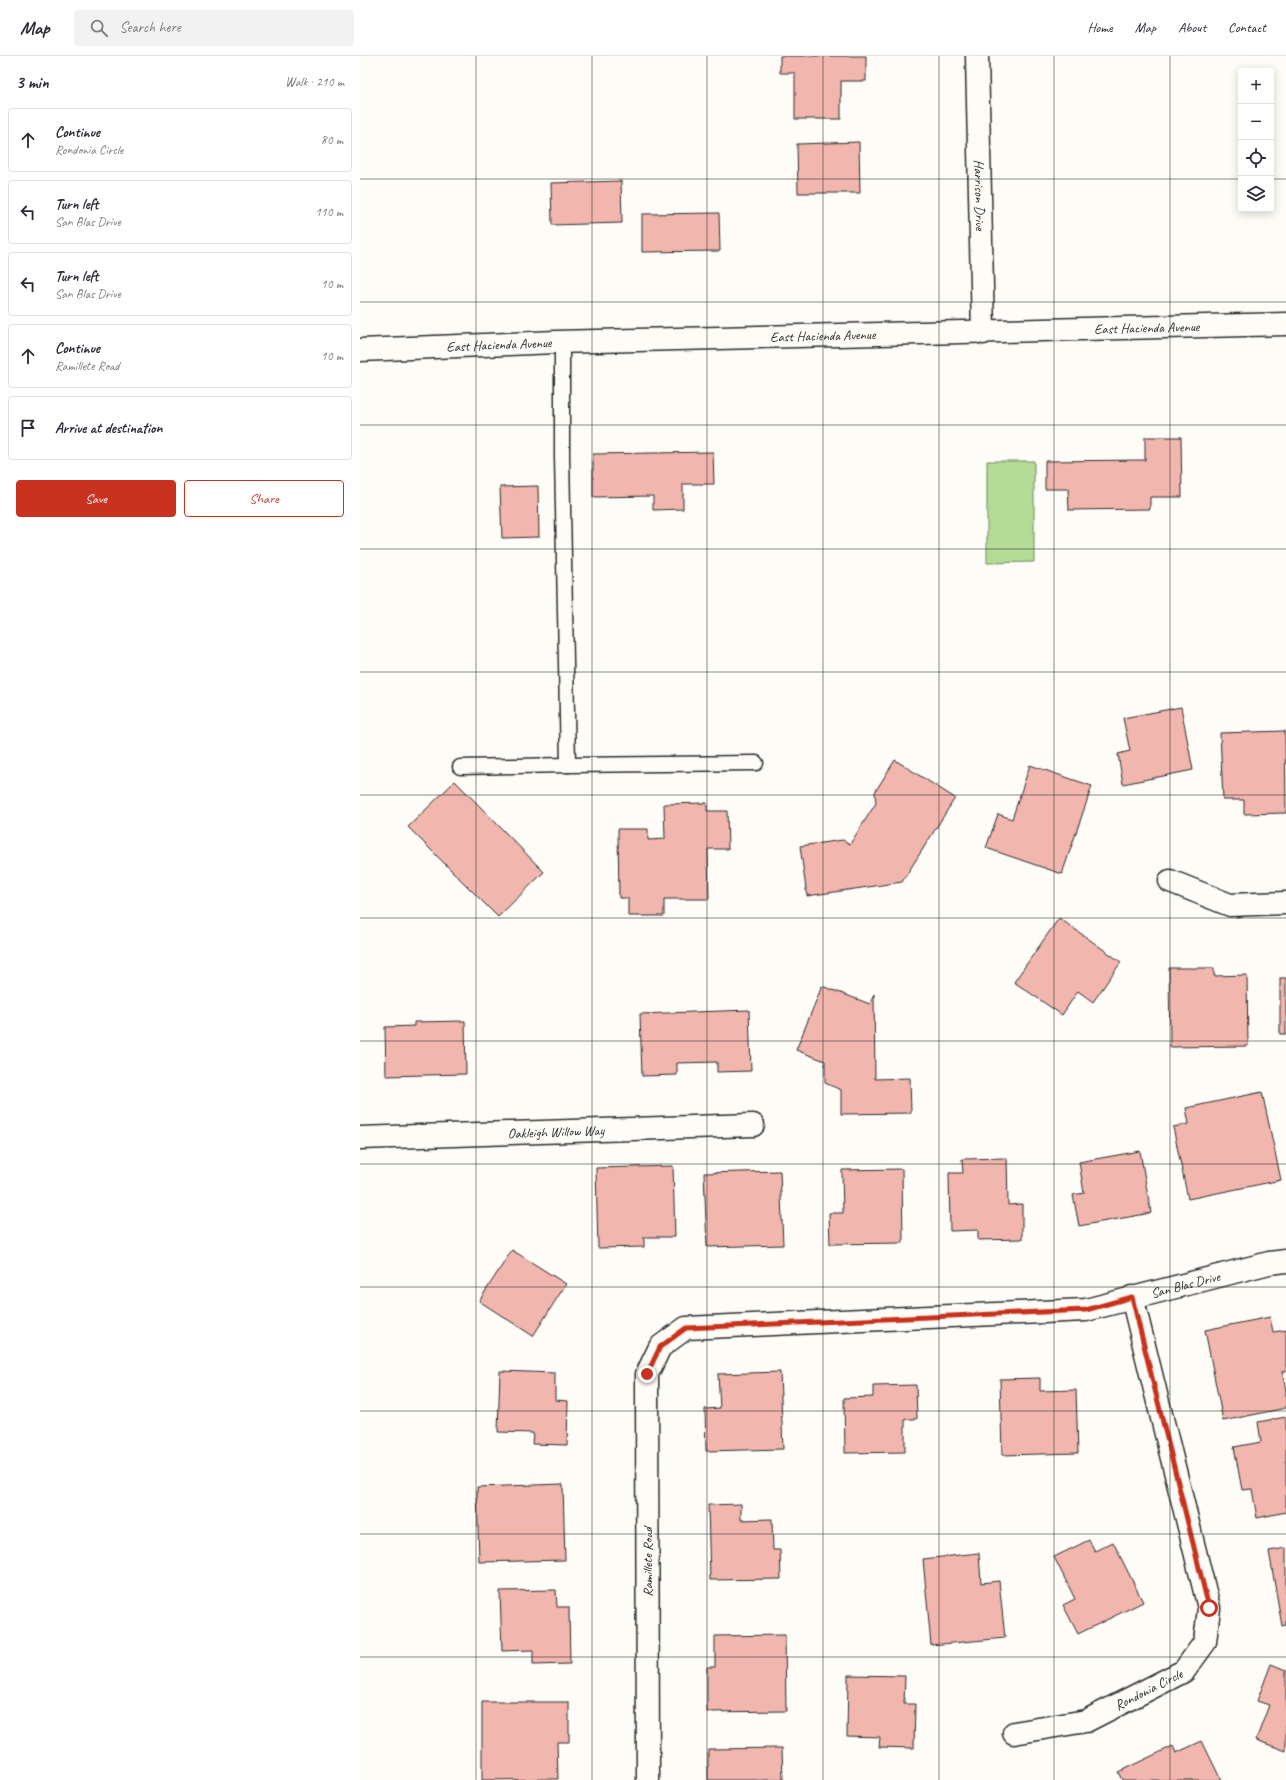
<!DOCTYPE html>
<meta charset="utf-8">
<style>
body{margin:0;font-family:Caveat,sans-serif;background:#f2f2f3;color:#2b2b33}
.controls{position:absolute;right:12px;top:12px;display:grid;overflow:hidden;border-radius:4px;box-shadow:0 2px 10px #0003}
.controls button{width:36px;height:36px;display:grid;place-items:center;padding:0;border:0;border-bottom:1px solid #e1e1e2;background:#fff;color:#2b2b33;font:20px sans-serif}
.stop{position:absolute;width:12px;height:12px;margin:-9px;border:3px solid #c8321e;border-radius:50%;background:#fff}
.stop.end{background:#c8321e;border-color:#fff;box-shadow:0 1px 4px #0008}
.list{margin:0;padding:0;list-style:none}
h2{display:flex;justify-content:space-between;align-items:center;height:52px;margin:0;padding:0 16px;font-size:17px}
h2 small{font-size:13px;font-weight:400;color:#7c7c81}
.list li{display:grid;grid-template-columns:26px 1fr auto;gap:12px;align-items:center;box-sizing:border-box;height:64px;margin:0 8px 8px;padding:0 8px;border:1px solid #e1e1e2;border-radius:4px}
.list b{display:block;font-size:15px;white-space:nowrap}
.list p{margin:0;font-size:13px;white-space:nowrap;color:#7c7c81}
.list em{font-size:13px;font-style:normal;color:#7c7c81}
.actions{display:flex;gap:8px;padding:12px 16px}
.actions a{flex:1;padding:9px 0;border:1px solid #c8321e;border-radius:4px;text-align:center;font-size:14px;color:#c8321e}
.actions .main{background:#c8321e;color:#fff}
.icon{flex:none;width:22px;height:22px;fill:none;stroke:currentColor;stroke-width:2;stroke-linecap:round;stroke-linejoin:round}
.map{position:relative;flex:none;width:926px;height:1724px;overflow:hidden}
header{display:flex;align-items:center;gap:24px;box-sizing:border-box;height:56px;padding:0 20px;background:#fff;border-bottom:1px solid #e1e1e2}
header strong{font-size:19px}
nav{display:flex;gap:22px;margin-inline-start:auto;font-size:14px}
.search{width:280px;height:36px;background:#f2f2f3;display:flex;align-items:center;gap:10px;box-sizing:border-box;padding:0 14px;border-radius:4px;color:#7c7c81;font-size:15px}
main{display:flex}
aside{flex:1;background:#fff}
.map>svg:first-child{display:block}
.green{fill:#b5dc97;stroke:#708461}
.building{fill:#f1b6ae;stroke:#2b2b2b}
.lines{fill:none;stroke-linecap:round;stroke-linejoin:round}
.lane-casing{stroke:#2b2b2b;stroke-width:17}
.street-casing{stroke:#2b2b2b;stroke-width:25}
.secondary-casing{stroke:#2b2b2b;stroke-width:25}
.lane{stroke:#fdfcf7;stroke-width:14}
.street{stroke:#fdfcf7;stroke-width:22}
.secondary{stroke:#fdfcf7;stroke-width:22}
.route{stroke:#c8321e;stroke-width:5}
.grid{fill:none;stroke:#2b2b2b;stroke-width:1;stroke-opacity:0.55}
.labels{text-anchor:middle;stroke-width:3;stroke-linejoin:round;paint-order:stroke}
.street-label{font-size:14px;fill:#2b2b2b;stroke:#fdfcf7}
</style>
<header>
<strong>Map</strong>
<div class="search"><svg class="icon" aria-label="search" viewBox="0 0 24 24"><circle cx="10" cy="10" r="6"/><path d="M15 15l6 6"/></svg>Search here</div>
<nav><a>Home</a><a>Map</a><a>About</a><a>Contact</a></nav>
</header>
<main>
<aside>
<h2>3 min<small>Walk · 210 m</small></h2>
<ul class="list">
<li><svg class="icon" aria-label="ahead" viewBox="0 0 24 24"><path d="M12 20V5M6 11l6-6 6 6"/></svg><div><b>Continue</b><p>Rondonia Circle</p></div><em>80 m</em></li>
<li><svg class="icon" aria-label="left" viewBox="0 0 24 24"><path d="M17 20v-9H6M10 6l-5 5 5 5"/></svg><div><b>Turn left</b><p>San Blas Drive</p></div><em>110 m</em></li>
<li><svg class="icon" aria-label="left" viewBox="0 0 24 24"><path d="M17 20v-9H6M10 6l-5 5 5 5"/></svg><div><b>Turn left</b><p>San Blas Drive</p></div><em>10 m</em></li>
<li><svg class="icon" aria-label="ahead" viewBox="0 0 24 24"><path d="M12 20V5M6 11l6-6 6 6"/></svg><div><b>Continue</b><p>Ramillete Road</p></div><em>10 m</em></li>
<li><svg class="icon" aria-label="arrive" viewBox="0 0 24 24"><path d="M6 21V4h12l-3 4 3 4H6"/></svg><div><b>Arrive at destination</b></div></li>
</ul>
<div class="actions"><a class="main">Save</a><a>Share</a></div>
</aside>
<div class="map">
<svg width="926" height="1724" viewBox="0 0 926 1724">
<rect width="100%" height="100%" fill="#fdfcf7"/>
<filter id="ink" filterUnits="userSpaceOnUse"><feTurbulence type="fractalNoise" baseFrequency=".025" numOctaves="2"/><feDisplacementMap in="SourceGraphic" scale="8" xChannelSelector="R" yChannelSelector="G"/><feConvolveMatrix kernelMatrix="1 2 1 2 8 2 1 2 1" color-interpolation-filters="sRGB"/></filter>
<g filter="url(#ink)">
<polygon class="green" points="627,405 674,405 674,506 627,507"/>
<g class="building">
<polygon points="420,0 506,0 506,25 481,25 481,63 435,63 435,17 420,17"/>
<polygon points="499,86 500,137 438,137 437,88"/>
<polygon points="261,125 262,167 192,169 191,127"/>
<polygon points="359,157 360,195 282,196 282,158"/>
<polygon points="785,381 821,381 822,441 790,441 790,453 709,454 708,433 685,433 685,405 785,404"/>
<polygon points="353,396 354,428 323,428 323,453 293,454 293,440 233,441 233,398"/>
<polygon points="178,430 179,481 142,482 140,431"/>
<polygon points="821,651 833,714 763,728 758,698 770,695 763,662"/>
<polygon points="925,675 926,757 884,758 884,744 863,744 860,677"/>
<polygon points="535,704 595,742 542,826 447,840 440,790 483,784 490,788 516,747 515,736"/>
<polygon points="670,709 732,730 702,818 626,792 638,758 652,763"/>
<polygon points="95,725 184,816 138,861 48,771"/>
<polygon points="347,747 347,755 367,755 368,793 348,793 349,843 304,843 304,860 268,860 268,842 259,842 258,773 288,773 288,784 305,783 304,748"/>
<polygon points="699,862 761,906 733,946 718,935 702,959 654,926"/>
<polygon points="809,912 854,912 854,920 887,919 888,990 810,991"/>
<rect x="920" y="922" width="6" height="56"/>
<polygon points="462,930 510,948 514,938 515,1023 550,1022 551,1057 481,1058 481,1034 465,1027 465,1005 436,994"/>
<polygon points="389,954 391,1015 357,1016 357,1006 317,1007 317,1019 282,1020 280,958"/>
<polygon points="105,965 106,1018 26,1020 25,971 54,970 54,966"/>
<polygon points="902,1036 921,1124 828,1143 813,1071 829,1068 826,1052"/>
<polygon points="780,1095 791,1157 719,1170 713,1139 724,1137 719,1106"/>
<polygon points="647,1102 648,1149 662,1148 662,1183 618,1184 618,1174 590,1175 589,1117 603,1117 602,1103"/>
<polygon points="313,1110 315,1181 284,1181 284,1191 238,1192 236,1112"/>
<polygon points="542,1113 543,1187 470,1188 469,1157 483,1157 482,1114"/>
<polygon points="420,1115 423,1189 347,1191 344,1117"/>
<polygon points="152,1194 206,1228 173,1280 119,1245"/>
<polygon points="910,1261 913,1276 926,1274 926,1315 922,1315 926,1334 926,1352 863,1365 845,1274"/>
<polygon points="140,1315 195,1317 195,1344 208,1345 207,1389 172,1388 173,1377 138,1376"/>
<polygon points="420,1316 423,1393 346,1395 345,1353 360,1352 358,1318"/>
<polygon points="680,1322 680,1335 716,1334 718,1397 642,1399 640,1323"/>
<polygon points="556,1329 557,1363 545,1363 545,1396 485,1397 484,1342 513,1341 513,1330"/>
<polygon points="926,1361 926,1456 897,1462 892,1433 882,1434 874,1391 901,1386 898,1366"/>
<polygon points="203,1428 205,1504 119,1506 117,1431"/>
<polygon points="381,1448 381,1464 412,1463 413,1494 420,1494 421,1523 350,1524 348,1449"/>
<polygon points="729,1484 735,1495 753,1486 783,1546 718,1578 703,1549 715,1543 694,1501"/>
<polygon points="926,1492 926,1569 922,1570 909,1495"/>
<polygon points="619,1497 621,1527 639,1525 645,1582 571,1589 563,1503"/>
<polygon points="196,1534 197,1551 209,1551 210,1608 173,1609 173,1594 142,1595 140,1535"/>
<polygon points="425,1579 426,1655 347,1656 347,1611 355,1611 355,1580"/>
<polygon points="911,1608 926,1614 926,1695 896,1684 909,1649 897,1645"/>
<polygon points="488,1619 545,1620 544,1648 555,1648 554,1692 519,1691 520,1681 487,1680"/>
<polygon points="122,1646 209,1646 209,1686 197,1686 198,1723 122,1724"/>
<polygon points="842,1685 861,1724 762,1724 758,1716 813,1690 816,1697"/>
<polygon points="422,1692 423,1724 348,1724 348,1693"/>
</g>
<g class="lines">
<defs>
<g id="lane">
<polyline points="202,286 202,400 208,709 396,707"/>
<polyline points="100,711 208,709"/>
</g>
<g id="street">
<path id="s1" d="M617 0 623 277"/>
<polyline points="810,825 870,849 926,847"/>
<path id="s2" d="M0 1082 393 1069"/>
<path id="s3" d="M654 1677 726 1665 824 1615 845 1586 849 1552 772 1241"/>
<path id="s4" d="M288 1724 287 1318 300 1291 326 1272 726 1254 909 1207 926 1205"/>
</g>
<g id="secondary">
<path id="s5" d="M0 294 196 286 926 268"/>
</g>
</defs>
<use href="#lane" class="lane-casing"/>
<use href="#street" class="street-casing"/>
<use href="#secondary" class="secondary-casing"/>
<use href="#lane" class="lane"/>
<use href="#street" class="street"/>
<use href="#secondary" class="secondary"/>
</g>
</g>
<g class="lines" filter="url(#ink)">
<polyline class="route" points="287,1318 300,1291 326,1272 726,1254 772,1241 849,1552"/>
</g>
<path class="grid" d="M116 0V1724M232 0V1724M347 0V1724M463 0V1724M579 0V1724M694 0V1724M810 0V1724M0 123H881M911 123H926M0 246H926M0 369H926M0 493H926M0 616H926M0 739H926M0 862H926M0 985H926M0 1108H926M0 1231H926M0 1355H926M0 1478H926M0 1601H926"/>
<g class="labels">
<g class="street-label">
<text dy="5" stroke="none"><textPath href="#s1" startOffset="139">Harrison Drive</textPath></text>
<text dy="5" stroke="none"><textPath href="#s5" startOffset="787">East Hacienda Avenue</textPath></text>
<text dy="5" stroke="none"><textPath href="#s5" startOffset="463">East Hacienda Avenue</textPath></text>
<text dy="5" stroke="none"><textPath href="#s5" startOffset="139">East Hacienda Avenue</textPath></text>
<text dy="5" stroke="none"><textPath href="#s2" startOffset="196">Oakleigh Willow Way</textPath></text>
<text dy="5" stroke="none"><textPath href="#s4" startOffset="971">San Blas Drive</textPath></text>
<text transform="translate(287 1506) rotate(-90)" y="5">Ramillete Road</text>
<text dy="5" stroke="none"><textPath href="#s3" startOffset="143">Rondonia Circle</textPath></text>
</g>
</g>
</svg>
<div class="controls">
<button>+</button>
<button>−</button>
<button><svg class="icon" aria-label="locate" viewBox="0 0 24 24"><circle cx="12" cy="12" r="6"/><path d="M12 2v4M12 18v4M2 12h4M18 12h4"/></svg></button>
<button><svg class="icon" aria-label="layers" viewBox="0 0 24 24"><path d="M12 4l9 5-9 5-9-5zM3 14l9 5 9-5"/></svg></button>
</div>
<div class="stop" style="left:849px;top:1552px"></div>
<div class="stop end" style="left:287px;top:1318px"></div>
</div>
</main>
